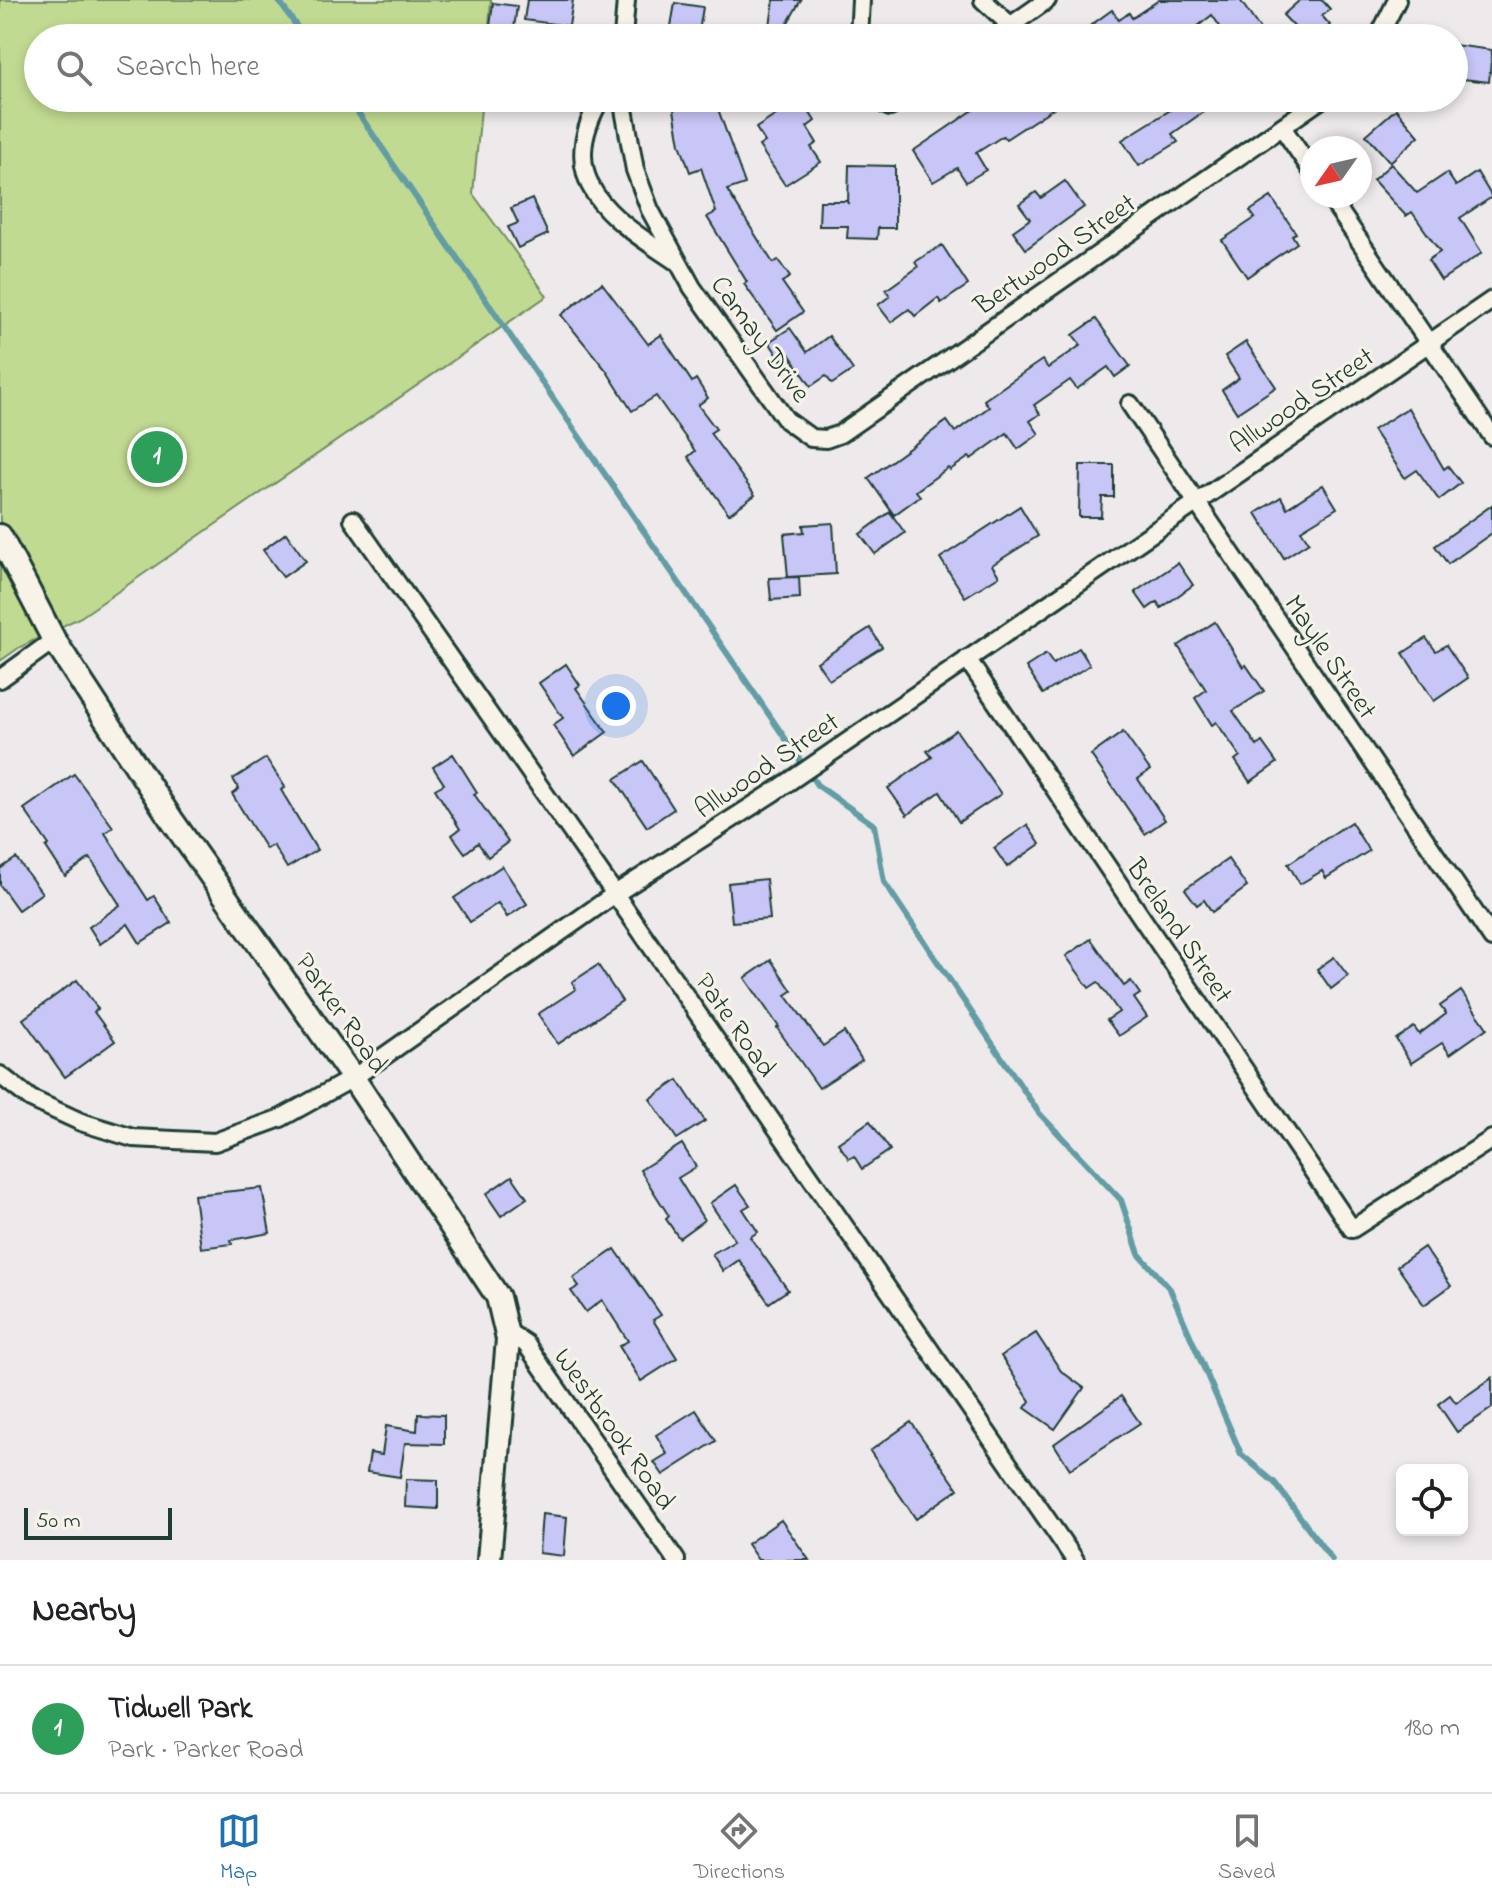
<!DOCTYPE html>
<meta charset="utf-8">
<style>
body{margin:0;font-family:"Indie Flower",sans-serif;background:#f2f2f2;color:#202124}
.controls{position:absolute;right:24px;bottom:24px;display:grid;overflow:hidden;border-radius:12px;box-shadow:0 4px 12px #0003}
.controls button{width:72px;height:72px;display:grid;place-items:center;padding:0;border:0;border-bottom:2px solid #e0e0e0;background:#fff;color:#202124;font:40px sans-serif}
.compass{position:absolute;left:1300px;top:136px;width:72px;height:72px;border-radius:50%;background:#fff;box-shadow:0 4px 12px #0003;rotate:236deg}
.scale{position:absolute;left:24px;bottom:20px;width:148px;box-sizing:border-box;padding-left:8px;border:4px solid #1f3d34;border-top:0;font-size:22px;line-height:28px;white-space:nowrap;color:#1f3d34;-webkit-text-stroke:6px #f7f3e8;paint-order:stroke}
.you{position:absolute;left:616px;top:706px;width:28px;height:28px;margin:-20px;border:6px solid #fff;border-radius:50%;background:#1a73e8;box-shadow:0 0 0 12px #1a73e833}
.badge{display:grid;place-items:center;width:52px;height:52px;border-radius:50%;background:#1f6fb2;color:#fff;font-size:26px;font-weight:700}
.pin{position:absolute;translate:-50% -50%;border:4px solid #fff;box-shadow:0 2px 8px #0006}
.list{margin:0;padding:0;list-style:none}
h2{display:flex;justify-content:space-between;align-items:center;height:104px;margin:0;padding:0 32px;font-size:34px}
h2 small{font-size:26px;font-weight:400;color:#757577}
.list li{display:grid;grid-template-columns:52px 1fr auto;gap:24px;align-items:center;box-sizing:border-box;height:128px;padding:0 32px;border-top:2px solid #e0e0e0}
.list b{display:block;font-size:30px;white-space:nowrap}
.list p{margin:0;font-size:26px;white-space:nowrap;color:#757577}
.list em{font-size:26px;font-style:normal;color:#757577}
.icon{flex:none;width:44px;height:44px;fill:none;stroke:currentColor;stroke-width:2;stroke-linecap:round;stroke-linejoin:round}
.map{position:relative;flex:none;width:1492px;height:1560px;overflow:hidden}
.search{position:absolute;background:#fff;box-shadow:0 4px 12px #0003;left:24px;right:24px;top:24px;height:88px;display:flex;align-items:center;gap:20px;box-sizing:border-box;padding:0 28px;border-radius:44px;color:#757577;font-size:30px}
.sheet{height:232px;background:#fff}
nav{display:flex;justify-content:space-around;align-items:center;box-sizing:border-box;height:112px;border-top:2px solid #e0e0e0;background:#fff;font-size:22px;color:#757577}
nav a{display:grid;justify-items:center;gap:4px}
nav .on{color:#1f6fb2}
.map>svg:first-child{display:block}
.green{fill:#c1da91;stroke:#708c62;stroke-width:2}
.lines{fill:none;stroke-linecap:round;stroke-linejoin:round}
.stream{stroke:#629ca4;stroke-width:6}
.building{fill:#c8c5f7;stroke:#1f3d34;stroke-width:2}
.minor-casing{stroke:#1f3d34;stroke-width:22}
.secondary-casing{stroke:#1f3d34;stroke-width:28}
.minor{stroke:#f7f3e8;stroke-width:16}
.secondary{stroke:#f7f3e8;stroke-width:22}
.labels{text-anchor:middle;stroke-width:6;stroke-linejoin:round;paint-order:stroke}
.street-label{font-size:28px;fill:#1f3d34;stroke:#f7f3e8}
</style>
<div class="map">
<svg width="1492" height="1560" viewBox="0 0 1492 1560">
<rect width="100%" height="100%" fill="#eeeaeb"/>
<filter id="ink" filterUnits="userSpaceOnUse"><feTurbulence type="fractalNoise" baseFrequency=".0125" numOctaves="2"/><feDisplacementMap in="SourceGraphic" scale="16" xChannelSelector="R" yChannelSelector="G"/><feConvolveMatrix kernelMatrix="1 2 1 2 8 2 1 2 1" color-interpolation-filters="sRGB"/></filter>
<g filter="url(#ink)">
<polygon class="green" points="0,0 491,0 488,38 38,38 38,98 482,98 473,194 547,296 81,617 20,647 0,661"/>
<g class="lines">
<g class="stream">
<polyline points="278,0 305,38"/>
<polyline points="348,98 817,785 874,825 884,882 1039,1113 1121,1200 1139,1254 1170,1289 1241,1454 1275,1483 1332,1560"/>
</g>
</g>
<g class="building">
<polygon points="527,0 573,0 569,26 524,20"/>
<polygon points="774,0 801,0 787,24 822,29 821,38 768,38"/>
<polygon points="1159,0 1240,0 1266,38 1228,38 1212,15 1183,38 1093,38 1087,28 1112,10 1119,20 1129,13 1132,18"/>
<polygon points="1300,0 1322,0 1330,9 1322,16 1330,25 1316,38 1305,38 1283,15"/>
<polygon points="493,3 517,6 514,29 490,26"/>
<polygon points="675,3 703,7 698,38 669,38"/>
<polygon points="1454,45 1492,50 1489,82 1454,78"/>
<polygon points="672,98 714,98 745,184 727,190 773,263 778,260 790,277 782,282 803,312 777,330 744,284 747,282 707,217 716,212 701,168 690,172 680,144"/>
<polygon points="991,98 1069,98 1006,139 1003,136 976,153 986,170 966,182 957,168 933,182 913,151"/>
<polygon points="1164,98 1223,98 1172,134 1178,142 1139,166 1122,140 1172,109"/>
<polygon points="801,99 815,121 807,127 817,143 811,147 821,162 785,185 759,146 765,142 756,128"/>
<polygon points="1396,109 1419,136 1390,162 1366,135"/>
<polygon points="1391,164 1417,193 1447,173 1456,186 1477,172 1492,197 1460,218 1482,253 1441,280 1428,260 1440,252 1412,212 1406,216 1373,180"/>
<polygon points="849,165 895,166 895,228 878,228 877,239 847,238 848,226 819,226 820,201 847,201 848,204"/>
<polygon points="1065,181 1084,207 1026,249 1013,231 1030,219 1019,204 1036,192 1041,198"/>
<polygon points="1271,197 1296,233 1292,235 1297,243 1247,277 1222,240 1255,218 1250,211"/>
<polygon points="532,199 548,234 518,248 508,227 518,223 511,208"/>
<polygon points="942,245 968,285 941,303 938,298 915,316 909,309 891,322 878,305 890,296 886,290 918,267 915,262"/>
<polygon points="602,283 648,344 661,335 692,382 696,379 708,398 698,405 716,429 710,433 755,495 729,514 688,457 695,451 656,396 632,411 606,370 561,315"/>
<polygon points="1096,319 1130,366 1115,377 1108,367 1077,389 1070,380 1034,405 1040,414 1030,421 1039,434 1018,449 1007,433 971,459 969,457 950,470 948,468 916,491 920,496 894,515 868,478 947,421 955,432 989,407 984,400 1042,360 1048,368 1081,345 1073,335"/>
<polygon points="790,328 807,352 829,336 853,370 832,384 826,376 811,386 789,354 781,360 769,342"/>
<polygon points="1246,342 1276,387 1237,413 1222,390 1239,378 1225,356"/>
<polygon points="1408,408 1444,469 1448,466 1461,483 1439,500 1417,470 1405,478 1373,430"/>
<polygon points="1080,465 1114,465 1114,497 1102,497 1101,517 1079,517"/>
<polygon points="1323,485 1337,508 1301,530 1309,542 1284,558 1256,513 1281,497 1287,508"/>
<polygon points="1492,505 1492,533 1448,564 1435,546"/>
<polygon points="1020,506 1038,536 992,565 999,576 965,597 940,558"/>
<polygon points="890,512 905,533 875,554 860,534"/>
<polygon points="833,523 836,574 788,577 784,534 804,532 803,525"/>
<polygon points="286,533 306,561 283,577 263,550"/>
<polygon points="1178,563 1193,585 1161,608 1157,602 1147,609 1135,592"/>
<polygon points="799,577 800,598 771,600 769,578"/>
<polygon points="1215,622 1243,667 1246,665 1264,691 1233,711 1257,746 1262,742 1277,763 1250,782 1235,760 1240,756 1216,722 1212,725 1195,698 1206,690 1178,646"/>
<polygon points="870,628 882,647 829,680 817,662"/>
<polygon points="1426,638 1436,651 1446,645 1468,678 1434,701 1403,653"/>
<polygon points="1079,648 1090,665 1043,694 1026,667 1046,654 1053,664"/>
<polygon points="566,664 580,685 576,688 607,732 574,756 553,725 563,718 539,683"/>
<polygon points="956,730 1001,794 959,822 940,792 907,815 888,788 932,757 927,751"/>
<polygon points="1123,732 1150,770 1138,779 1165,820 1145,834 1091,755"/>
<polygon points="453,754 477,792 474,794 508,842 488,857 478,843 465,853 452,835 460,829 435,789 444,784 433,767"/>
<polygon points="266,758 285,787 281,790 317,850 287,868 273,845 266,849 232,794 239,789 233,779"/>
<polygon points="643,761 674,809 647,827 615,779"/>
<polygon points="74,774 113,827 105,833 148,900 154,896 171,923 140,943 128,924 100,944 89,927 120,905 90,858 65,876 46,847 49,845 24,809"/>
<polygon points="1351,822 1369,851 1326,878 1322,871 1300,884 1288,864"/>
<polygon points="1027,825 1040,844 1007,867 994,848"/>
<polygon points="16,858 42,893 18,910 0,885 0,869"/>
<polygon points="1228,859 1247,887 1212,912 1204,900 1197,905 1185,889"/>
<polygon points="502,866 527,904 507,917 498,903 470,922 454,898"/>
<polygon points="766,879 770,919 732,922 728,883"/>
<polygon points="1091,939 1124,986 1131,981 1140,994 1134,998 1147,1017 1119,1036 1107,1020 1119,1012 1098,982 1089,988 1066,956"/>
<polygon points="1334,957 1348,976 1331,989 1317,969"/>
<polygon points="771,960 792,991 786,995 823,1046 844,1032 862,1060 819,1088 777,1028 779,1027 745,978"/>
<polygon points="598,965 622,1001 558,1044 538,1014 576,989 572,982"/>
<polygon points="77,980 98,1009 94,1012 115,1041 65,1077 23,1019"/>
<polygon points="1461,991 1487,1028 1450,1054 1442,1043 1411,1063 1396,1039 1414,1027 1419,1034 1446,1014 1440,1006"/>
<polygon points="678,1080 705,1121 677,1139 650,1099"/>
<polygon points="870,1121 890,1150 862,1169 854,1156 849,1159 838,1143"/>
<polygon points="682,1144 696,1167 678,1178 704,1220 679,1238 666,1219 669,1216 640,1170"/>
<polygon points="512,1176 527,1198 501,1216 486,1194"/>
<polygon points="736,1185 750,1205 743,1209 758,1232 750,1237 788,1290 769,1303 739,1260 723,1271 712,1254 735,1240 710,1203"/>
<polygon points="262,1188 270,1233 231,1240 232,1244 201,1248 194,1195"/>
<polygon points="1424,1247 1451,1286 1424,1305 1397,1266"/>
<polygon points="615,1249 661,1315 653,1320 677,1358 641,1381 619,1346 628,1341 602,1300 586,1312 571,1291 579,1286 573,1278"/>
<polygon points="1036,1333 1061,1371 1084,1388 1055,1429 1025,1408 1030,1401 1001,1356"/>
<polygon points="1492,1378 1492,1408 1457,1432 1438,1404 1450,1395 1456,1403"/>
<polygon points="1121,1396 1140,1423 1070,1469 1054,1444"/>
<polygon points="696,1410 716,1441 663,1475 654,1462 667,1454 656,1435"/>
<polygon points="418,1414 444,1415 444,1444 405,1443 400,1477 367,1472 370,1453 382,1455 386,1426 417,1431"/>
<polygon points="911,1422 958,1489 916,1519 870,1451"/>
<polygon points="406,1479 438,1480 438,1509 405,1507"/>
<polygon points="542,1514 567,1517 564,1556 539,1553"/>
<polygon points="781,1520 809,1560 758,1560 747,1544"/>
</g>
<g class="lines">
<defs>
<g id="minor">
<polyline points="983,0 1011,26"/>
<polyline points="623,38 626,0"/>
<polyline points="859,38 861,0"/>
<polyline points="993,38 1047,0"/>
<polyline points="1378,38 1397,0"/>
<path d="M601 98C553 181 609 217 674 260"/>
<polyline points="622,98 635,170 650,210 692,287 786,420 811,438 826,439 840,434 1323,98"/>
<polyline points="873,98 890,107 907,98"/>
<polyline points="1282,127 1312,171"/>
<polyline points="1329,196 1492,436"/>
<polyline points="1130,404 1492,938"/>
<polyline points="353,520 615,894 1075,1560"/>
<polyline points="967,659 1352,1229 1492,1139"/>
<polyline points="0,679 54,640"/>
<polyline points="0,1075 31,1099 81,1122 133,1138 215,1142 281,1118 353,1078 615,894 774,792 1492,300"/>
<polyline points="508,1332 526,1344 676,1560"/>
</g>
<polyline id="secondary" points="0,536 54,640 171,819 353,1078 498,1297 508,1339 489,1560"/>
</defs>
<use href="#minor" class="minor-casing"/>
<use href="#secondary" class="secondary-casing"/>
<use href="#minor" class="minor"/>
<use href="#secondary" class="secondary"/>
</g>
</g>
<g class="labels">
<g class="street-label">
<text transform="translate(1054 253) rotate(-35)" y="10">Bertwood Street</text>
<text transform="translate(762 338) rotate(54)" y="10">Camay Drive</text>
<text transform="translate(1301 399) rotate(-34)" y="10">Allwood Street</text>
<text transform="translate(1332 656) rotate(56)" y="10">Mayle Street</text>
<text transform="translate(766 764) rotate(-34)" y="10">Allwood Street</text>
<text transform="translate(1181 930) rotate(56)" y="10">Breland Street</text>
<text transform="translate(343 1012) rotate(55)" y="10">Parker Road</text>
<text transform="translate(737 1024) rotate(55)" y="10">Pate Road</text>
<text transform="translate(616 1428) rotate(55)" y="10">Westbrook Road</text>
</g>
</g>
</svg>
<div class="controls">
<button><svg class="icon" aria-label="locate" viewBox="0 0 24 24"><circle cx="12" cy="12" r="6"/><path d="M12 2v4M12 18v4M2 12h4M18 12h4"/></svg></button>
</div>
<svg class="compass" viewBox="-18 -18 36 36"><path d="M0-13l5 13h-10z" fill="#e53935"/><path d="M0 13l5-13h-10z" fill="#757577"/></svg>
<div class="scale">50 m</div>
<div class="you"></div>
<div class="pin badge" style="left:157px;top:457px;background:#2e9e5b">1</div>
<div class="search"><svg class="icon" aria-label="search" viewBox="0 0 24 24"><circle cx="10" cy="10" r="6"/><path d="M15 15l6 6"/></svg>Search here</div>
</div>
<section class="sheet">
<h2>Nearby<small></small></h2>
<ul class="list">
<li><span class="badge" style="background:#2e9e5b">1</span><div><b>Tidwell Park</b><p>Park · Parker Road</p></div><em>180 m</em></li>
</ul>
</section>
<nav>
<a class="on"><svg class="icon" aria-label="map" viewBox="0 0 24 24"><path d="M3 6l6-2 6 2 6-2v14l-6 2-6-2-6 2zM9 4v14M15 6v14"/></svg>Map</a>
<a><svg class="icon" aria-label="directions" viewBox="0 0 24 24"><path d="M12 3l9 9-9 9-9-9zM9 14v-3h6M13 9l2 2-2 2"/></svg>Directions</a>
<a><svg class="icon" aria-label="saved" viewBox="0 0 24 24"><path d="M7 4h10v16l-5-4-5 4z"/></svg>Saved</a>
</nav>
